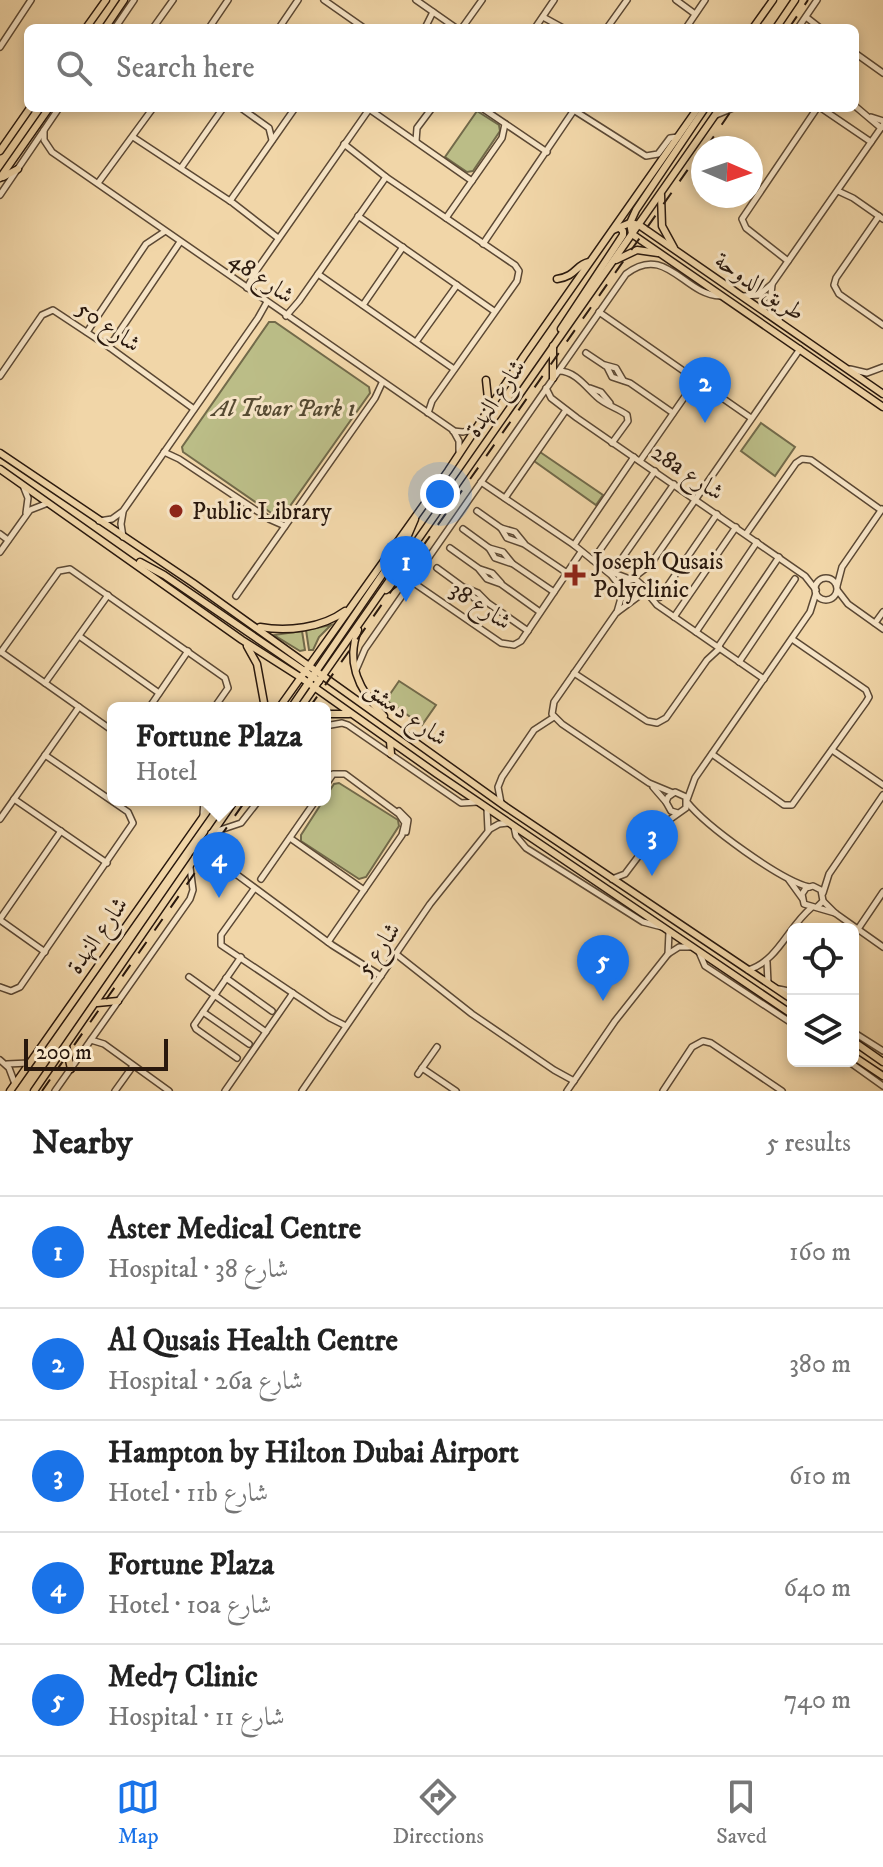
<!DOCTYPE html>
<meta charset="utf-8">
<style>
body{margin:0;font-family:"IM FELL DW Pica",Amiri,serif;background:#f6f6f6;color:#222}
.controls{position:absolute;right:24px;bottom:24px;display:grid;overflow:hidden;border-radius:12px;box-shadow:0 4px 12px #0003}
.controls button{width:72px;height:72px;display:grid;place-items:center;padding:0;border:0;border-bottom:2px solid #e0e0e0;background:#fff;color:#222;font:40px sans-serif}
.compass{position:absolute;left:691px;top:136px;width:72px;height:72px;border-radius:50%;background:#fff;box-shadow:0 4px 12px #0003;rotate:92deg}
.scale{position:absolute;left:24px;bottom:20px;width:144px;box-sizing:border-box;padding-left:8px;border:4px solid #29180d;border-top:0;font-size:22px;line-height:28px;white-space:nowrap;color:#29180d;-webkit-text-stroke:6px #f6e4c6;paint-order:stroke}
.you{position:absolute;left:440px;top:494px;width:28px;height:28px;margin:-20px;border:6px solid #fff;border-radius:50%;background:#1a73e8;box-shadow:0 0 0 12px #1a73e833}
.badge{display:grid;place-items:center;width:52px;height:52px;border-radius:50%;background:#1a73e8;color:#fff;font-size:26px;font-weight:700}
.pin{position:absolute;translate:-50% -66px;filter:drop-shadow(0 2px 4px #0008)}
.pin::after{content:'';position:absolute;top:42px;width:28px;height:24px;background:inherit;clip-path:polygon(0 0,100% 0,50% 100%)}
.popup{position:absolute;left:107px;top:702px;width:224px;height:104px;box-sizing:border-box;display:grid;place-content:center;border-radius:12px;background:#fff;filter:drop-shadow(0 2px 6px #0005);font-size:26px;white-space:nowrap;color:#767676}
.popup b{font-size:30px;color:#222}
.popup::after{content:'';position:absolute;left:50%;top:100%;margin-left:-16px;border:16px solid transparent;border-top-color:#fff}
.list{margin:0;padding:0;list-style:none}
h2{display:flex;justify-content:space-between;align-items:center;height:104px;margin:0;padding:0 32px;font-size:34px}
h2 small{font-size:26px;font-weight:400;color:#767676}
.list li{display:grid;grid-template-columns:52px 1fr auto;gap:24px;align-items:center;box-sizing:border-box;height:112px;padding:0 32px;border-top:2px solid #e0e0e0}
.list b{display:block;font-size:30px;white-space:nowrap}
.list p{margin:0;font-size:26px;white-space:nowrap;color:#767676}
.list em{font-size:26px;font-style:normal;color:#767676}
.icon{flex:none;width:44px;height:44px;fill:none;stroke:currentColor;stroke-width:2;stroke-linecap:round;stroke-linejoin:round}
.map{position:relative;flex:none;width:883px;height:1091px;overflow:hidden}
.search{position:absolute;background:#fff;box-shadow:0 4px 12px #0003;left:24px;right:24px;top:24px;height:88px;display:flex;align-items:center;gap:20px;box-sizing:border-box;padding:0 28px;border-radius:12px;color:#767676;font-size:30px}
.sheet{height:664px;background:#fff}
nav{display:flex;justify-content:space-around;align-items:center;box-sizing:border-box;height:112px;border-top:2px solid #e0e0e0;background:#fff;font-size:22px;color:#767676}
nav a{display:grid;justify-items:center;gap:4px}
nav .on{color:#1a73e8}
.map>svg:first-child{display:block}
.green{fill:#bbbd87;stroke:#726a4a;stroke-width:2}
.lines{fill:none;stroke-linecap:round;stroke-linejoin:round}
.minor-casing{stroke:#5b4834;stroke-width:8}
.major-casing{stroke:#29180d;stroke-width:9}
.minor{stroke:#f6e4c6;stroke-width:5}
.major{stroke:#f1d6a8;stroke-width:6}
.rail{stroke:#29180d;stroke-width:2;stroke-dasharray:14 14;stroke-linecap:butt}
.poi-dot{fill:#8f2418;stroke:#f6e4c6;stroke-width:3}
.labels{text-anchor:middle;stroke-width:6;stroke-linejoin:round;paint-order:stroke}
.street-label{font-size:24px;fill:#29180d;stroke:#f6e4c6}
.park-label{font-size:24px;font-style:italic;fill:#554a32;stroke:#f6e4c6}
.poi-label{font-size:24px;fill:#29180d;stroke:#f6e4c6;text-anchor:start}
</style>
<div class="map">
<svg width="883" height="1091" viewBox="0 0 883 1091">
<rect width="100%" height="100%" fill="#f1d6a8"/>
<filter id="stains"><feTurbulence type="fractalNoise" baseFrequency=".0025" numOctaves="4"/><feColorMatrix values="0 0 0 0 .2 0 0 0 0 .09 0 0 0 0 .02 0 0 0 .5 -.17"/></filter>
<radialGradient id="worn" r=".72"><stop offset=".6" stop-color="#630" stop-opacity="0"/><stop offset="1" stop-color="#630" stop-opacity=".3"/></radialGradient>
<g class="green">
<polygon points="477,111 499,125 500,131 473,171 467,172 445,157"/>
<polygon points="269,322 275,322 369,387 370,393 283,516 277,517 183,452 182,447"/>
<polygon points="761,423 795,447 775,476 741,451"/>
<polygon points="540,452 603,495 596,505 534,461"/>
<polygon points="331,625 319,637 313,650 309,650 306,630"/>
<polygon points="302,631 305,650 300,651 274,635"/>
<polygon points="399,681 436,705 422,725 386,700"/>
<polygon points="339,783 398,820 399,826 366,877 359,879 301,841 301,835 334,784"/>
</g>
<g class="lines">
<defs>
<g id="minor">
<polyline points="324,0 364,28"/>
<polyline points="416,0 456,28"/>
<polyline points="676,0 695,14"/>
<polyline points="543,17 563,28"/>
<polyline points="806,17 820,28"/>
<polyline points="115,28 134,0"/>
<polyline points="153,28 173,0"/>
<polyline points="209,28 228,0"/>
<polyline points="279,28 298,0"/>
<polyline points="425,28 433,12"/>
<polyline points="462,28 482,0"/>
<polyline points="535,28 554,0"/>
<polyline points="607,28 627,0"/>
<polyline points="686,28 705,0"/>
<polyline points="798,28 817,0"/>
<polyline points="0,47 31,0"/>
<polyline points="855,53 883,73"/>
<polyline points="855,106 881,128"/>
<polyline points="241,108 269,128 272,140"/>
<polyline points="482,108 547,152"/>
<polyline points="821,108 871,142"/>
<polyline points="369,109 472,181"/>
<polyline points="572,109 646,156 658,154 670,138 678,137"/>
<polyline points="716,115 733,108"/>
<polyline points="871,117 883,121"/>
<polyline points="44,130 44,140 52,152 453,430 459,441 459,451"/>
<polyline points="133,137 233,203 278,238"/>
<polyline points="416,141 417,128 432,108"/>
<polyline points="344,144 386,177 515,265 519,271 517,281 432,401 428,413"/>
<polyline points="181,168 223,108"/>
<polyline points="98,183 153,108"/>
<polyline points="838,191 853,198 883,219"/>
<polyline points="0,195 59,108"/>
<polyline points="230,201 295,108"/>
<polyline points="358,216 494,311"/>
<polyline points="879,216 836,278 834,285 839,294 883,325"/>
<polyline points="446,218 502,138 505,124"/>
<polyline points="483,244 574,110"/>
<polyline points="788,261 746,228 742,219 817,108"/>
<polyline points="318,274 454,369"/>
<polyline points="772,285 770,303 779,320"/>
<polyline points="247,288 256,271 370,108"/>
<polyline points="743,296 759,295 772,284 883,125"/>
<polyline points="363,305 403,247"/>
<polyline points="599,312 751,418"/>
<polyline points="286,316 299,301 386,177"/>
<polyline points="87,332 146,244 164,232"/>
<polyline points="416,342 457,285"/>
<polyline points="109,347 180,242"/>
<polyline points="586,353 607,367 612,377 630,383 673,413"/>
<polyline points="605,365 616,368 623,380"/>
<polyline points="850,369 867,373 883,367"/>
<path d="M559 371C575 371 586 387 597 397 605 405 618 408 627 415L628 421 612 443"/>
<polyline points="0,376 42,315 53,310 109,347 194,409"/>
<polyline points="546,388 551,398 577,418 805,576 816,590"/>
<polyline points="590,388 601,392 610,403"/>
<polyline points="453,431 463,432 474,429"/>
<polyline points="164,452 179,459 269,519 285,526"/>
<polyline points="640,461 697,379"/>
<polyline points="481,482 574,545 611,575 623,590"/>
<polyline points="24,488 28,498 26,513"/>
<polyline points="505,498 566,410"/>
<polyline points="477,511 501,528 507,538 524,544 567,573"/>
<polyline points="123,512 121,524 123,537"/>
<polyline points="99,521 112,519 123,511 258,318 267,302"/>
<polyline points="501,528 515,532 524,543"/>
<polyline points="463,529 489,548 495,558 513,564 554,592"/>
<polyline points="0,534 8,540"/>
<polyline points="746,534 796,463 802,459 811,460 881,510"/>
<polyline points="574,545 634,457"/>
<polyline points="450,548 478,568 487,579 501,584 540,612"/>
<polyline points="489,548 503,552 512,563"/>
<polyline points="0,552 30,510 48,503"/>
<polyline points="593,560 655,471"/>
<polyline points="616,567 674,484"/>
<polyline points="437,568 467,590 474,598 488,603 528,631"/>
<polyline points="480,569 492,573 501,583"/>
<polyline points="611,572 630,579"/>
<polyline points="633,578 650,565 800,349"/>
<circle cx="826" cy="589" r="11"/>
<polyline points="411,581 501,643 514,645 521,641 581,552"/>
<polyline points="837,586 842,567 882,509"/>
<polyline points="466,588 478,593 487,602"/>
<polyline points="644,589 657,605 764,679"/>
<polyline points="838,591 848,604 883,629"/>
<polyline points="236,596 375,398 382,383"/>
<polyline points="660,597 717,514"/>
<polyline points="632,600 624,595 623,587 627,581 635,579 643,586 643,593 616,613 554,702 552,714 562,724 649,783 673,793"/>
<polyline points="617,612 623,591"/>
<polyline points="674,617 736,527"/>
<polyline points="875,623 883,612"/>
<polyline points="696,632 757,542"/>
<polyline points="79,636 159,693"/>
<polyline points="718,647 779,557"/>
<polyline points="1,652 59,571 70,569 225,678 228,688 214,708"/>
<polyline points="1,652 113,731"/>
<polyline points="739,662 795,579"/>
<path d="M356 670 365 649 626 274C666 243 684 295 720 296"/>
<polyline points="574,673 647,721 657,723 666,718 707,660 720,648"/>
<polyline points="45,683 108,595"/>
<polyline points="149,708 188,651"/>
<polyline points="325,726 342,723 348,725 461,803 478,802"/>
<polyline points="832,750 883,785"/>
<polyline points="712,754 784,805 792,805 866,702 869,697 866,690 792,639"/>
<polyline points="325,786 333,774 345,774 399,814 405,823 402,835 328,942"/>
<polyline points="653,787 666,802"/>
<polyline points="14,799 107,863"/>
<polyline points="687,800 695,778 810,612 816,593"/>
<path d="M687 802C706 826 780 880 809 887"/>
<polyline points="501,803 498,787 502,777 534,730 554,717"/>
<polyline points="487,809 488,830"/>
<polyline points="399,811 408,820 406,832"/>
<polyline points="203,815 204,800"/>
<polyline points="0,819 79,707"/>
<polyline points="514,827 516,836 526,848 643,922 662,927"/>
<polyline points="211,833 241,823 259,800"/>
<polyline points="290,838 364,890"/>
<polyline points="208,839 217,859"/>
<polyline points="195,857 217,860 332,945 381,976"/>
<polyline points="261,879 316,800"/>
<polyline points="612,879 625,874 662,825 686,808 686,797 675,792 668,797 666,802 671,811 678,813"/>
<polyline points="789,880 802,898"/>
<polyline points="254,889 221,935 221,945 330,1018 346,1026"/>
<polyline points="823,893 829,874 883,795"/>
<polyline points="823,901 835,913 883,947"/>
<polyline points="818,906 823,901 821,890 813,886 806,888 802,894 804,904 835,913"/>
<polyline points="0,919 61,831"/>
<polyline points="0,920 45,952"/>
<polyline points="858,929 883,892"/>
<polyline points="699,952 705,966 793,1024"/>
<polyline points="396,954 472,1014 554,1070 574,1081"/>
<polyline points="668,954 669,932"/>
<polyline points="767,962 768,983"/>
<path d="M748 970C778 961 788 927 811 908"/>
<polyline points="189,977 266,1032"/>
<polyline points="226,978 272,1011"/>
<polyline points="0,987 11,991 20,987 133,823 128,812 45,755"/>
<polyline points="779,989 793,992"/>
<polyline points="203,1012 249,1044"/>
<polyline points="853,1032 883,1051"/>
<polyline points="91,1040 104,1044 169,1091"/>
<polyline points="237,1058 196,1029 194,1025 241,957"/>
<polyline points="0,1060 9,1068 15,1084"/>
<polyline points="848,1061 883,1086"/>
<polyline points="7,1064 29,1063"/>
<polyline points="422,1068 456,1091"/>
<polyline points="418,1074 437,1047"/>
<polyline points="55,1091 190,899 193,890 190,867"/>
<polyline points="115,1091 133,1066"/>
<polyline points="225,1091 293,993"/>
<polyline points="302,1091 430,904 490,829 499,824 508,823"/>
<polyline points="567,1091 615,1021 668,954 679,947 690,947"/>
<polyline points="663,1091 692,1047 703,1041 711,1043 782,1091"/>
</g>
<g id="major">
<polyline points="86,28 106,0"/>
<polyline points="105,28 124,0"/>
<polyline points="753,28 773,0"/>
<polyline points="776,28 795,0"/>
<polyline points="0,151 30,108"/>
<polyline points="3,177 18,169"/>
<polyline points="0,178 49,108"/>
<polyline points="661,195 662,226 674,248"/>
<polyline points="613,230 630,223 639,225 883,394"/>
<polyline points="632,234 883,407"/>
<polyline points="632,234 630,223 636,210 705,108"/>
<polyline points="616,260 637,250 658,253"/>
<path d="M557 279C577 276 575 265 589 262"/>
<polyline points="561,329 623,235 623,231 618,227"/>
<polyline points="553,346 553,378"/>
<polyline points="486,380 489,408"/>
<polyline points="0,453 193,583 506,807 793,1000"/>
<polyline points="0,469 242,640 300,677 437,774 793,1015"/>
<polyline points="140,562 164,575 319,681"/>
<polyline points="386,590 398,581 411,581"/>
<path d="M260 627C287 632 322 628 345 611"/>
<path d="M358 630C345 664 360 692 384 716"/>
<polyline points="247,646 257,664 265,708"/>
<polyline points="279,708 448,471 524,356 698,108"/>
<polyline points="291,708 406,540 415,519"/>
<polyline points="300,708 720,108"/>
<polyline points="325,714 349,714"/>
<polyline points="390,741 391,754"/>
<polyline points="97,1003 118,1001"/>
<polyline points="853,1041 883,1062"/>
<polyline points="66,1046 71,1069"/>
<polyline points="853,1056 883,1076"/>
<polyline points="10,1091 215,800"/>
<polyline points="34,1091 235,800"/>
</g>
</defs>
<use href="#minor" class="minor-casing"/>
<use href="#major" class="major-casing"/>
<use href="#minor" class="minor"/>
<use href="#major" class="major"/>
<g class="rail">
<polyline points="789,28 808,0"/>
<polyline points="706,148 733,108"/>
<polyline points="309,708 703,148"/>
<polyline points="42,1091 246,800"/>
</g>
</g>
<g class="poi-dot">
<circle cx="176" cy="511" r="8"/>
<path d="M571 563h8v8h8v8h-8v8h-8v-8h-8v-8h8z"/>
</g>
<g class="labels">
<g class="street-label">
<text transform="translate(262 277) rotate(35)" y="8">شارع 48</text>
<text transform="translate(760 286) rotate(34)" y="8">طريق الدوحة</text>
<text transform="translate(109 326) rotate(35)" y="8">شارع 50</text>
<text transform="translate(495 398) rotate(-56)" y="8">شارع النهدة</text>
<text transform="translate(688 472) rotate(34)" y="8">28a شارع</text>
<text transform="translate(481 605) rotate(34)" y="8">شارع 38</text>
<text transform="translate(406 713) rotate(35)" y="8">شارع دمشق</text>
<text transform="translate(97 935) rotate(-55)" y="8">شارع النهدة</text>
<text transform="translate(378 949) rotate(-56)" y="8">شارع 5</text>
</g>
<g class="park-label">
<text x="284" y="416">Al Twar Park 1</text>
</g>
<g class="poi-label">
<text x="192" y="519">Public Library</text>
<text x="593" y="569">Joseph Qusais<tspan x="593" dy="28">Polyclinic</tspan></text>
</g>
</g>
<rect width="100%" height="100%" filter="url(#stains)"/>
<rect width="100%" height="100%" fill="url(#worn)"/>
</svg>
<div class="controls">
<button><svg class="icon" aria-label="locate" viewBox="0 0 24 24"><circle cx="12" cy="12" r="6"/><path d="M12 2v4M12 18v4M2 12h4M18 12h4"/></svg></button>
<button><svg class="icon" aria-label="layers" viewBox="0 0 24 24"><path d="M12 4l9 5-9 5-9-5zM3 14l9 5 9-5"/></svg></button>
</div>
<svg class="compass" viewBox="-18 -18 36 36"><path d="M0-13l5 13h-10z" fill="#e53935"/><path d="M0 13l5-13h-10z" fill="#767676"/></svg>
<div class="scale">200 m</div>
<div class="you"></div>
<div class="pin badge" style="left:406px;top:602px">1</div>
<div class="pin badge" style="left:705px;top:423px">2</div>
<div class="pin badge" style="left:652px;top:876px">3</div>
<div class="pin badge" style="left:219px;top:898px">4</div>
<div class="popup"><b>Fortune Plaza</b>Hotel</div>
<div class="pin badge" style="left:603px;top:1001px">5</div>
<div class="search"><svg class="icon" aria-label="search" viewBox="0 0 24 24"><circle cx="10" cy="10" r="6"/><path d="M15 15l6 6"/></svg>Search here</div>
</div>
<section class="sheet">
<h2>Nearby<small>5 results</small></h2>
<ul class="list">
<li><span class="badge">1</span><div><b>Aster Medical Centre</b><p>Hospital · شارع 38</p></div><em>160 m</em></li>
<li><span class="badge">2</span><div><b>Al Qusais Health Centre</b><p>Hospital · 26a شارع</p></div><em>380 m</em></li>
<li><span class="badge">3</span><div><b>Hampton by Hilton Dubai Airport</b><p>Hotel · 11b شارع</p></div><em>610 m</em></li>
<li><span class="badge">4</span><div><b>Fortune Plaza</b><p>Hotel · 10a شارع</p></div><em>640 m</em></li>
<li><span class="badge">5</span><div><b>Med7 Clinic</b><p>Hospital · شارع 11</p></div><em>740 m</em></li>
</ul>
</section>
<nav>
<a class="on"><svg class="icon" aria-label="map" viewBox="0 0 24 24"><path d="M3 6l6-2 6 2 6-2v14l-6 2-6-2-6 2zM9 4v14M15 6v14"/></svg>Map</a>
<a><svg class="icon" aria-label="directions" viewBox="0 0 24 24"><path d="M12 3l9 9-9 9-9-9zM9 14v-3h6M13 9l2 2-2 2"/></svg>Directions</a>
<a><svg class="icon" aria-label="saved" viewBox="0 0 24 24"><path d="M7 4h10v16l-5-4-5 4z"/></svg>Saved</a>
</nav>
